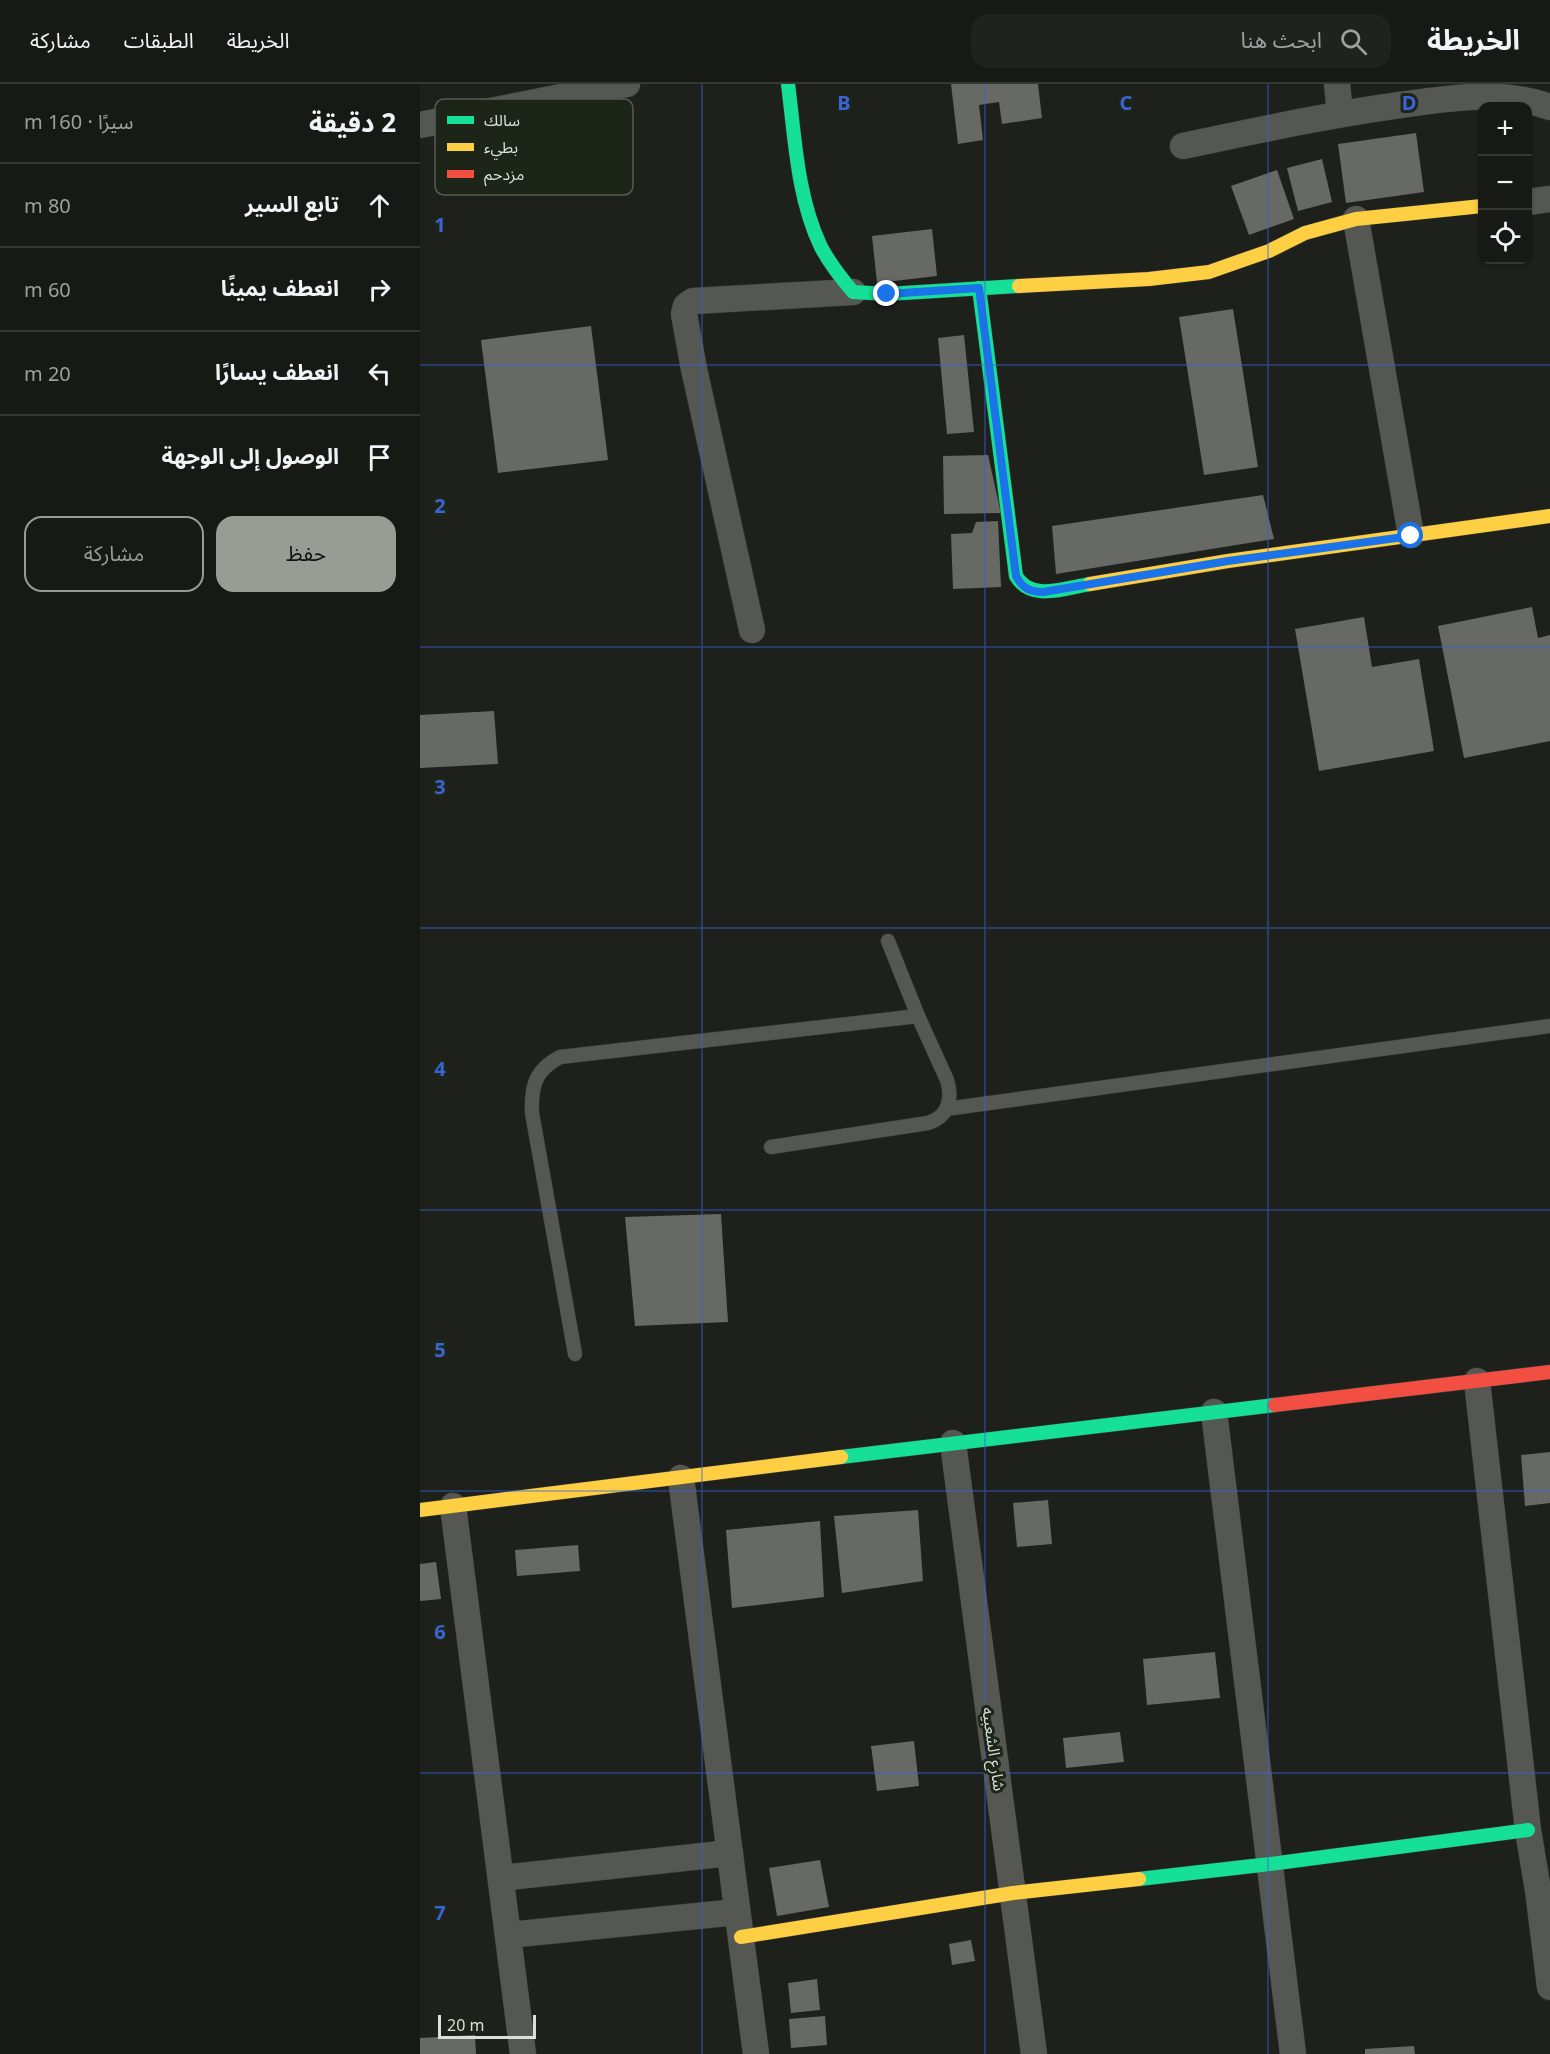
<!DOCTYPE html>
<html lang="ar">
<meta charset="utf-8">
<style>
body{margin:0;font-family:"Noto Sans","Noto Sans Arabic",sans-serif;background:#1f221d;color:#f1f3f6;direction:rtl}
.controls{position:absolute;right:18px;top:18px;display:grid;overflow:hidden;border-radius:12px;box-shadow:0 2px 4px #0004}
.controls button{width:54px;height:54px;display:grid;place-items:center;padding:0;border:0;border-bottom:2px solid #353834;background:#161914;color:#f1f3f6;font:30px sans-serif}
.scale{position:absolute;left:18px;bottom:15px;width:98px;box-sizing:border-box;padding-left:6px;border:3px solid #dadfd7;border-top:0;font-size:16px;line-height:21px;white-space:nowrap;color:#dadfd7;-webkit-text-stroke:4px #1d2418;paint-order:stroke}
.stop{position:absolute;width:18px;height:18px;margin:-14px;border:4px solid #1a73e8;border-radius:50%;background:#fff}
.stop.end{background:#1a73e8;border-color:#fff;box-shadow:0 2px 6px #0008}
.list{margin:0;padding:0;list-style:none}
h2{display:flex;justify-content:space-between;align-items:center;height:78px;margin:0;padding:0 24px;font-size:26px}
h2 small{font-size:20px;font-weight:400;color:#9ea0a0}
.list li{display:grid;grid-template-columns:39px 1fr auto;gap:18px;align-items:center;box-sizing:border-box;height:84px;padding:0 24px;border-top:2px solid #353834}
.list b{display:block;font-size:22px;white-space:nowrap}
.list em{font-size:20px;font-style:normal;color:#9ea0a0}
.actions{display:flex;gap:12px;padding:18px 24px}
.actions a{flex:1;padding:14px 0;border:2px solid #989c95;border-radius:18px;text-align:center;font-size:21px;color:#989c95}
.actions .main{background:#989c95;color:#111}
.icon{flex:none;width:33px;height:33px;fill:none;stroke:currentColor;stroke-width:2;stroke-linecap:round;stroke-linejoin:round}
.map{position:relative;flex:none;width:1130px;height:1970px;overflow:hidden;direction:ltr}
header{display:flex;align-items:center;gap:36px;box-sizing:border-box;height:84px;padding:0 30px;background:#161914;border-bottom:2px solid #353834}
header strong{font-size:28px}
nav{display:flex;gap:33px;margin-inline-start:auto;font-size:21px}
.search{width:420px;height:54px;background:#1f221d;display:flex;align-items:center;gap:15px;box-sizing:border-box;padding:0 21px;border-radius:18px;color:#9ea0a0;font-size:22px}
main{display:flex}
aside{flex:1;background:#161914}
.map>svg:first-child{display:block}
.building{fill:#666964}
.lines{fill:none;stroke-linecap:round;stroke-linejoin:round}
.lane-casing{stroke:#3a3d38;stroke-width:15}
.street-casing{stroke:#3a3d38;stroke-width:27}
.fast-casing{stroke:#3a3d38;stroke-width:15}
.slow-casing{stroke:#3a3d38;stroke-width:15}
.jam-casing{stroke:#3a3d38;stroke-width:15}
.lane{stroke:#555852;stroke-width:14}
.street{stroke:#555852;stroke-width:26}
.fast{stroke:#16e098;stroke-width:14}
.slow{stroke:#ffcf43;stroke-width:14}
.jam{stroke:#f24e42;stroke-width:14}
.route{stroke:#1a73e8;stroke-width:8}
.grid{fill:none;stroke:#3964d8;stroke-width:1.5;stroke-opacity:0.55}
.labels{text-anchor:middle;stroke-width:6;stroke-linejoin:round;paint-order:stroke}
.street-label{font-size:16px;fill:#dadfd7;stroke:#1d2418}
.key{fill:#1d2418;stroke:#565c51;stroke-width:1.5}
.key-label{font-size:16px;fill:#dadfd7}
.grid-label{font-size:20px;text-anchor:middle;font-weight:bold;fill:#3964d8;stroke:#1d2418;stroke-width:6;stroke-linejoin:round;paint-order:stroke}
</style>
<header>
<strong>الخريطة</strong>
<div class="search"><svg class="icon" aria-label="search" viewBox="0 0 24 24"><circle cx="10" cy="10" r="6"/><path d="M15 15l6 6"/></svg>ابحث هنا</div>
<nav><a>الخريطة</a><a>الطبقات</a><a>مشاركة</a></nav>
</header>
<main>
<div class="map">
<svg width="1130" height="1970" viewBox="0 0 1130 1970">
<rect width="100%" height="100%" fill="#1e211b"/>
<g class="building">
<polygon points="531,0 618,0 622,34 582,40 579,18 559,21 563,56 538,60"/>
<polygon points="996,49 1004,108 926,119 918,60"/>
<polygon points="902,75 912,118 878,127 867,84"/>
<polygon points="857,86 874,135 829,151 811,102"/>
<polygon points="512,145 517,192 457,199 452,152"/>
<polygon points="813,225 838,383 784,391 759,233"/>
<polygon points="171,242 188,376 78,389 61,256"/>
<polygon points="544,251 554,348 527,350 518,254"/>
<polygon points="568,371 581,429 524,430 523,372"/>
<polygon points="843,411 854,455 636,490 632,442"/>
<polygon points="578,437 581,503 533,505 531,450 552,449 556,438"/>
<polygon points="1112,523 1118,554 1130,551 1130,657 1044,674 1018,542"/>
<polygon points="944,533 952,583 999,575 1014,667 899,687 875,545"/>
<polygon points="74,627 78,680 0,684 0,631"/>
<polygon points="301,1130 308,1238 215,1242 205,1133"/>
<polygon points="1130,1368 1130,1419 1105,1422 1101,1371"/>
<polygon points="628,1416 632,1460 597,1463 593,1419"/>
<polygon points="498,1426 503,1497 422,1509 414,1432"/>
<polygon points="400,1437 404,1513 312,1524 306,1446"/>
<polygon points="158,1461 160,1487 97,1492 95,1466"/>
<polygon points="16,1478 21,1515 0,1517 0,1480"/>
<polygon points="795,1568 800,1614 727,1621 723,1575"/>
<polygon points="700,1648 704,1678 646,1684 643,1654"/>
<polygon points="494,1657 499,1702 457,1707 451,1662"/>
<polygon points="400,1776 409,1823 357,1832 349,1784"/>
<polygon points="551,1856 555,1877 532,1881 529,1860"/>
<polygon points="397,1895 400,1926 371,1929 368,1899"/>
<polygon points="405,1932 407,1961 371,1964 369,1935"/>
<polygon points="55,1951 56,1970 0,1970 0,1954"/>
<polygon points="994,1962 995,1970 945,1970 945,1965"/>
</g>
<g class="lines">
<defs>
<g id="lane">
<polyline points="526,1025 1130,942"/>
<path d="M351 1063 508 1039C528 1033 533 1015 527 996L498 932 468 857"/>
<path d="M155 1270 112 1029C111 1002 115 986 140 973L498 932"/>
</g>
<g id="street">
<polyline points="917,0 920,29"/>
<polyline points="0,41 207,0"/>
<path d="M763 62C836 47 907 31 980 21 1033 14 1078 5 1130 23"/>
<polyline points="1108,118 1130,115"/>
<polyline points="936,135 991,451"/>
<polyline points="332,546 274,285 264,230 266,222 273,217 433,208"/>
<polyline points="1057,1297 1108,1746 1118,1806 1130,1903"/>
<polyline points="794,1328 873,1970"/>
<polyline points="533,1359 614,1970"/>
<polyline points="261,1394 336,1970"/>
<polyline points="33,1422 103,1970"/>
<polyline points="81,1794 310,1769"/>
<polyline points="88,1851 317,1828"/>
</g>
<g id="fast">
<path d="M368 0C375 54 377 113 401 163 410 180 421 194 433 208L467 210 599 202"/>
<path d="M559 204 596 492C611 518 645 504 670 500"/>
<polyline points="421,1373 855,1321"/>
<polyline points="719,1795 850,1780 1108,1746"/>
</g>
<g id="slow">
<polyline points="599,202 729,195 789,188 849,167 885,149 936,135 1062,122"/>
<polyline points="670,500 808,477 1130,432"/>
<polyline points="0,1426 421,1373"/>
<polyline points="321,1853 593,1809 719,1795"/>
</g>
<polyline id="jam" points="855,1321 1130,1288"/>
</defs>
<use href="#lane" class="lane-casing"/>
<use href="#street" class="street-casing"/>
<use href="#fast" class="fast-casing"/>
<use href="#slow" class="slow-casing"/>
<use href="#jam" class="jam-casing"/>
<use href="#lane" class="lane"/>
<use href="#street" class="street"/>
<use href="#fast" class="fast"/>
<use href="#slow" class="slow"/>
<use href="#jam" class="jam"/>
</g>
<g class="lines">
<path class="route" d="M467 210 559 204 596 492C602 504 610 508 623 508L808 477 991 452"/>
</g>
<path class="grid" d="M282 0V1970M565 0V1970M848 0V1970M0 281H1130M0 563H1130M0 844H1130M0 1126H1130M0 1407H1130M0 1689H1130"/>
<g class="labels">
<g class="street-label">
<text transform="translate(574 1665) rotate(82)" y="6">شارع الشعبيه</text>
</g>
</g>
<rect x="15" y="15" width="198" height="96" rx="9" class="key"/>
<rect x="27" y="32" width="27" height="8" fill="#16e098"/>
<rect x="27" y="59" width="27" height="8" fill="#ffcf43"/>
<rect x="27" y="86" width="27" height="8" fill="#f24e42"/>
<g class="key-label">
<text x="64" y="42">سالك</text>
<text x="64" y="69">بطيء</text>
<text x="64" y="96">مزدحم</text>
</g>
<g class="grid-label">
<text x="424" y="26">B</text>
<text x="706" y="26">C</text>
<text x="989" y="26">D</text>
<text x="20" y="148">1</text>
<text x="20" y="429">2</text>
<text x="20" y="710">3</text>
<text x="20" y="992">4</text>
<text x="20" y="1273">5</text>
<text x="20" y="1555">6</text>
<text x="20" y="1836">7</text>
</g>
</svg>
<div class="controls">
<button>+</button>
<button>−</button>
<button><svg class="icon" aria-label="locate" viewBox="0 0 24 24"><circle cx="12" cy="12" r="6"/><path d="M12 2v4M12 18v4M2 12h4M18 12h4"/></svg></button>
</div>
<div class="scale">20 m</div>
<div class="stop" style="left:991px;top:452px"></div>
<div class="stop end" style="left:467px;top:210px"></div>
</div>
<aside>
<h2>2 دقيقة<small>سيرًا · 160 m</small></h2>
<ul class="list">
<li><svg class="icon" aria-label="ahead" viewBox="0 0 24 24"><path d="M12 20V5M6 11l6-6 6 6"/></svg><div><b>تابع السير</b></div><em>80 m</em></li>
<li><svg class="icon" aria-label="right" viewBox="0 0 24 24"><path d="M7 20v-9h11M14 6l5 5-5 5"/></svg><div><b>انعطف يمينًا</b></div><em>60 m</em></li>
<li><svg class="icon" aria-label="left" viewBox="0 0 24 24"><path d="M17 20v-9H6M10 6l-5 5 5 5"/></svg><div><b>انعطف يسارًا</b></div><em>20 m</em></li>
<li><svg class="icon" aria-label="arrive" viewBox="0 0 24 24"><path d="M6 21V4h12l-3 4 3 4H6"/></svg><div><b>الوصول إلى الوجهة</b></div></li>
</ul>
<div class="actions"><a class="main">حفظ</a><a>مشاركة</a></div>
</aside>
</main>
